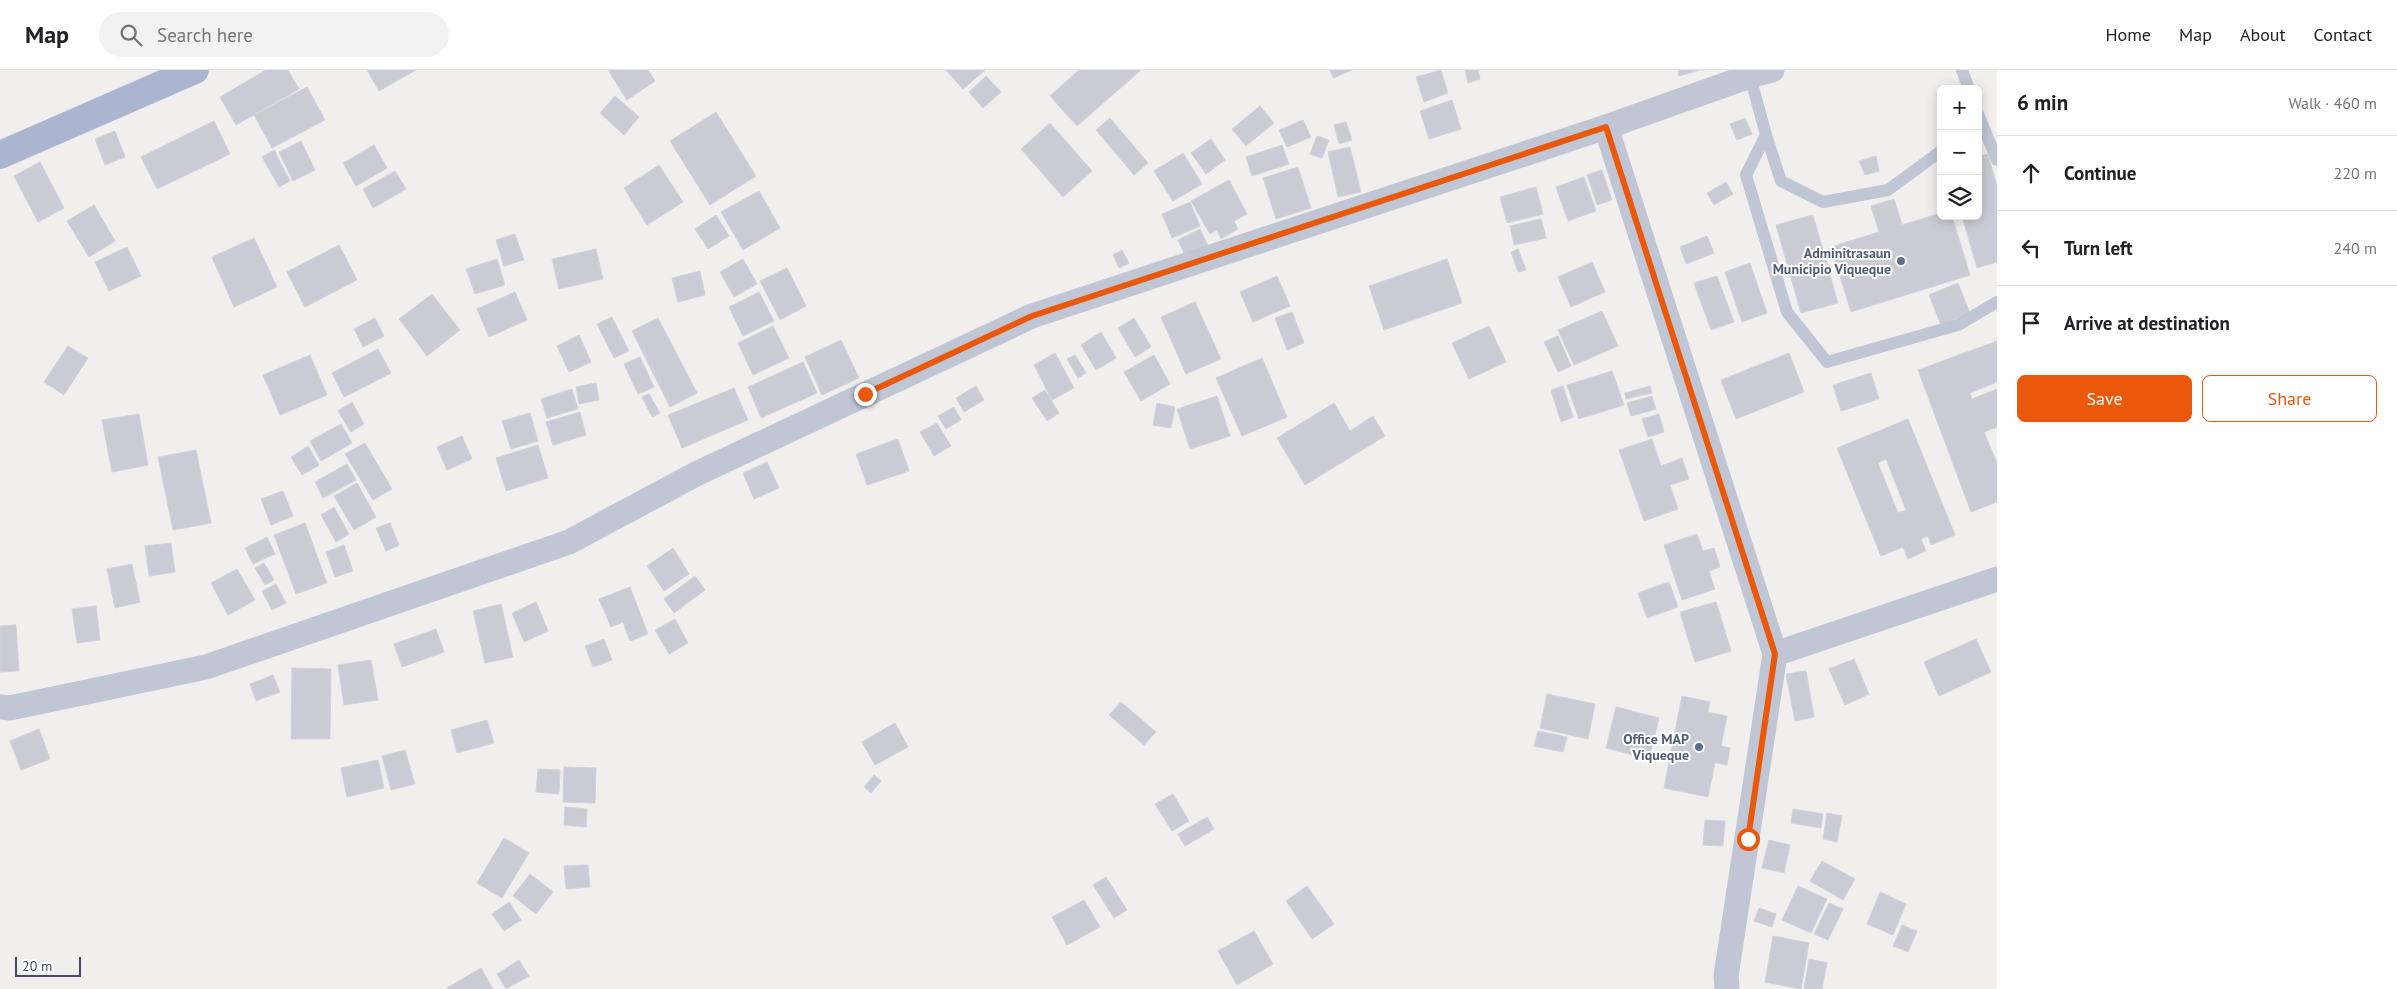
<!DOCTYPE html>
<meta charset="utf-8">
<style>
body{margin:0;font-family:"PT Sans",sans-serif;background:#f2f2f2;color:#202124}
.controls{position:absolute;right:15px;top:15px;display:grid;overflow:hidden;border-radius:8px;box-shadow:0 2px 12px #0003}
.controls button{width:45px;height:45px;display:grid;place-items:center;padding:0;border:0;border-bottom:1px solid #e0e0e0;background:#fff;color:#202124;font:25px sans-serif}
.scale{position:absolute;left:15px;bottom:12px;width:66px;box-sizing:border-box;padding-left:5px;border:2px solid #454c5d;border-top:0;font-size:14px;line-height:18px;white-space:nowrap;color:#454c5d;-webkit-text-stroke:4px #fff;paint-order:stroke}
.stop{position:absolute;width:15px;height:15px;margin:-11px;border:4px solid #ea580c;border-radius:50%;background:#fff}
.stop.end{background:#ea580c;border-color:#fff;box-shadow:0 1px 5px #0008}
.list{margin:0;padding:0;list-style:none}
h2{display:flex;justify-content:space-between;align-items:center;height:65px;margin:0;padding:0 20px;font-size:21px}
h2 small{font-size:16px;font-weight:400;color:#757577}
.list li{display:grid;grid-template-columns:32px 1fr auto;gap:15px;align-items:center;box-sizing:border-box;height:75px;padding:0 20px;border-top:1px solid #e0e0e0}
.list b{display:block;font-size:19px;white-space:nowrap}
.list em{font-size:16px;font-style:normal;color:#757577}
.actions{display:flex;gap:10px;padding:15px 20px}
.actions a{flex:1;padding:11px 0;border:1px solid #ea580c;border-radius:8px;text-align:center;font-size:18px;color:#ea580c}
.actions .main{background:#ea580c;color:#fff}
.icon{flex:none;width:28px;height:28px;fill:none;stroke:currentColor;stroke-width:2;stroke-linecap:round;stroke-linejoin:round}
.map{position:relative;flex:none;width:1997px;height:919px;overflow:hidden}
header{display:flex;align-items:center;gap:30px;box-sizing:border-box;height:70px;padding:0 25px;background:#fff;border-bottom:1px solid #e0e0e0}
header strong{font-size:24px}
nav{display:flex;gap:28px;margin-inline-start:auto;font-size:18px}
.search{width:350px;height:45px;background:#f2f2f2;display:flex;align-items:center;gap:12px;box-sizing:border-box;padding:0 18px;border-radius:28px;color:#757577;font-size:19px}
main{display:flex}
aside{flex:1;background:#fff}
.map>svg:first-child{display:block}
.building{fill:#cacbd4;stroke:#d1d2da;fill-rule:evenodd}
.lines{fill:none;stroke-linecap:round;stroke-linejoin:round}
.service{stroke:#c0c6d4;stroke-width:12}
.minor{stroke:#c0c6d4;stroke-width:25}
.primary{stroke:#acb5cf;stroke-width:28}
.route{stroke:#ea580c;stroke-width:6}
.service-dot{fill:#5c6f8a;stroke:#fff;stroke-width:2}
.labels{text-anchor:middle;stroke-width:4;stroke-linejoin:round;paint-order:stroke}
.service-label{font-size:14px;font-weight:bold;fill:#4e5e75;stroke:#fff;text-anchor:end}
</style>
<header>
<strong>Map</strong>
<div class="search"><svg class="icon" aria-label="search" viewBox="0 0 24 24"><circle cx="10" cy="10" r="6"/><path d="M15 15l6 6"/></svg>Search here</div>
<nav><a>Home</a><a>Map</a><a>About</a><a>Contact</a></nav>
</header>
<main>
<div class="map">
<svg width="1997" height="919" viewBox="0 0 1997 919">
<rect width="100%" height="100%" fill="#f1eeee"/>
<g class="building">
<polygon points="266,0 288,0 299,19 236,55 220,27"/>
<polygon points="367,0 416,0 379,21"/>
<polygon points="608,0 648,0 655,11 627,30"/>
<polygon points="946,0 985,0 963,19"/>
<polygon points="1079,0 1141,0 1077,56 1050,26"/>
<polygon points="1330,0 1352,0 1333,8"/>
<polygon points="1441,0 1448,23 1424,32 1416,7"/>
<polygon points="1465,0 1478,0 1480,9 1468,13"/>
<polygon points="1678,0 1700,0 1679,6"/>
<polygon points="986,6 1001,22 983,38 969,22"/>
<polygon points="307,17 325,50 272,78 254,45"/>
<polygon points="615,26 639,47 624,65 600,43"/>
<polygon points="1452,30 1461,59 1429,69 1420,41"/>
<polygon points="1260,36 1274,53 1246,76 1232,59"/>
<polygon points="716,42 756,106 710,135 670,71"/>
<polygon points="1110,48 1148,93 1134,105 1096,60"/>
<polygon points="1745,48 1752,64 1737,70 1730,54"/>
<polygon points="1303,50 1311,67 1287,77 1279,60"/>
<polygon points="214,51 230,84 157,119 141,87"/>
<polygon points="1346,52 1352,70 1339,74 1334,55"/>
<polygon points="1050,53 1092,101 1063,127 1021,79"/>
<polygon points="115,61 125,87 105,95 95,69"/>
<polygon points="1317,66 1329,70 1322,88 1310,84"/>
<polygon points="1211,69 1225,90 1206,104 1191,83"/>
<polygon points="301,71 315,100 293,111 279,82"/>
<polygon points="374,75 387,98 356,116 343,93"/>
<polygon points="1282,75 1289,94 1252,106 1246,87"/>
<polygon points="1350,77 1361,122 1338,127 1328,82"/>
<polygon points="274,80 290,111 279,117 262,87"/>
<polygon points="1183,83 1202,114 1173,131 1154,101"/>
<polygon points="1988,84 1997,116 1997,192 1977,198 1962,146 1978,146 1978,87"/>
<polygon points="1876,86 1879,101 1865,105 1859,91"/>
<polygon points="40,92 64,138 38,152 14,106"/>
<polygon points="659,95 683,132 647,155 624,118"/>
<polygon points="1298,97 1311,138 1276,149 1263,108"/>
<polygon points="1602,100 1612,130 1597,135 1587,105"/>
<polygon points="395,101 406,119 373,138 363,119"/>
<polygon points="1584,107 1596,141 1568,151 1556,117"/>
<polygon points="1229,110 1247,144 1234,151 1238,159 1221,169 1217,160 1210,164 1191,131"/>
<polygon points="1726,112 1733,124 1714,135 1707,123"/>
<polygon points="1536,117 1543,144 1507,153 1500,127"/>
<polygon points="759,121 780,158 743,180 721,142"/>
<polygon points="1894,129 1902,155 1941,143 1941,146 1952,146 1970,205 1851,242 1831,177 1879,162 1871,136"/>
<polygon points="1190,132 1200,156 1172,168 1162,144"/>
<polygon points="94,135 115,171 89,187 67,151"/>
<polygon points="716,145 729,166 708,179 695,159"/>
<polygon points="1813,145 1838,233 1801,243 1776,155"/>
<polygon points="1541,149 1546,168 1514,175 1510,156"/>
<polygon points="1200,159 1209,178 1187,189 1178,170"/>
<polygon points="515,164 524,190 504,196 496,170"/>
<polygon points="1707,166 1714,183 1686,194 1680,177"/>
<polygon points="254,168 277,217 234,237 212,187"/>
<polygon points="339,175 357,210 305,237 287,202"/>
<polygon points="127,177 141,206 109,221 95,192"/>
<polygon points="596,179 603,209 559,219 552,189"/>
<polygon points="1518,179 1526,200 1518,202 1511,182"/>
<polygon points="1122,180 1129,193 1119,198 1113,185"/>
<polygon points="497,189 505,215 475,224 466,199"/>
<polygon points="743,189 757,214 734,227 720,202"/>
<polygon points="1447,189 1462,233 1384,260 1369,216"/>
<polygon points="1592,192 1605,222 1571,237 1558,207"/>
<polygon points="1750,193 1767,243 1742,252 1725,202"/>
<polygon points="787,198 806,236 780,250 760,211"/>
<polygon points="700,201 705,225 678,232 672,208"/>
<polygon points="1277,206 1290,236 1253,252 1240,222"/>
<polygon points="1717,206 1734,252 1711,260 1694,213"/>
<polygon points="1958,213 1970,243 1941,255 1929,225"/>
<polygon points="515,222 527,250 489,267 477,239"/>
<polygon points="759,222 774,251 743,266 729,237"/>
<polygon points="432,224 460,260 427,286 399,249"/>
<polygon points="1195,232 1221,289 1186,304 1161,247"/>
<polygon points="1602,241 1618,276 1574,295 1558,260"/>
<polygon points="1292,242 1304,273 1287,280 1275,248"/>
<polygon points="612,247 629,281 614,288 597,254"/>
<polygon points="375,248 384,266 363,277 354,259"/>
<polygon points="658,248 697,323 670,337 632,261"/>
<polygon points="1134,248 1151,277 1135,287 1118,258"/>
<polygon points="773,256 789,288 753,305 738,273"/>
<polygon points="1489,256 1506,292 1469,309 1452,273"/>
<polygon points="1101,262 1116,288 1096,300 1081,275"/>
<polygon points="579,265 591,292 569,302 557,276"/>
<polygon points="1558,266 1571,296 1558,302 1544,272"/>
<polygon points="841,270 859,308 822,325 805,287"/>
<polygon points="1997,271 1997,312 1970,323 1972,329 1997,319 1997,357 1984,362 1997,393 1997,432 1971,442 1918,300"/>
<polygon points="68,276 88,288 64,325 44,312"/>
<polygon points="378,279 391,303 344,327 332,303"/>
<polygon points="1055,283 1074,318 1052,330 1034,295"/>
<polygon points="1789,283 1804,322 1736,349 1721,310"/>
<polygon points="310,285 327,325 280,345 263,305"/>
<polygon points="1075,285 1086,303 1078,308 1067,289"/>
<polygon points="1154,285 1170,314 1141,331 1124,302"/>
<polygon points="640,287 654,317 638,324 624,294"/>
<polygon points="1262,288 1287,347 1242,366 1216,308"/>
<polygon points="803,292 817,323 761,348 748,317"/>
<polygon points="1612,301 1624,335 1579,349 1567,315"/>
<polygon points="1871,303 1879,329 1841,341 1833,315"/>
<polygon points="596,313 599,330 579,334 576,317"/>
<polygon points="976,316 984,330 964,342 956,328"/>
<polygon points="1563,316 1573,347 1561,352 1551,320"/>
<polygon points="1650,316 1652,323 1626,329 1625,323"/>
<polygon points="734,318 748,350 682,378 668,345"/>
<polygon points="572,319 578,339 547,348 541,329"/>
<polygon points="1045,320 1059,343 1047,351 1032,328"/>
<polygon points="649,324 660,343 652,347 642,327"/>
<polygon points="1217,326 1230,366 1190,379 1177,339"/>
<polygon points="1652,326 1656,339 1631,346 1627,333"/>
<polygon points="352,332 364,354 351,362 338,341"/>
<polygon points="1157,333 1175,337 1171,358 1153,355"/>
<polygon points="1334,333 1350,361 1373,346 1385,366 1305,415 1277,368"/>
<polygon points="954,337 961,350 946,359 938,346"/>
<polygon points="580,342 586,365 553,375 546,352"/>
<polygon points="530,343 538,371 511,379 502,351"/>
<polygon points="139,344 148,395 112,402 102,350"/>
<polygon points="1659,344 1664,362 1648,367 1642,349"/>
<path d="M1908 349 1955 465 1931 475 1928 466 1921 469 1926 481 1908 489 1903 477 1881 486 1837 378ZM1886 389 1906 440 1898 443 1878 393Z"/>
<polygon points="937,353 951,376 934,386 920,362"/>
<polygon points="341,354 352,373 321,391 310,371"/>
<polygon points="462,366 472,389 447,400 437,377"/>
<polygon points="898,369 909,401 867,415 856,384"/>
<polygon points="1652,369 1661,396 1682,388 1689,409 1670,415 1678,439 1644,451 1619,380"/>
<polygon points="365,373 392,419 373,430 345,384"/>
<polygon points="538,375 548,408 506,421 496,388"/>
<polygon points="308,376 319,395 302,405 291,387"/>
<polygon points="196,380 211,453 173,460 158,387"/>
<polygon points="767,392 779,418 754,429 743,403"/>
<polygon points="347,394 356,410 323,428 315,412"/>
<polygon points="357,413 376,447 354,460 334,426"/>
<polygon points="283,421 293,446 271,455 261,429"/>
<polygon points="334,437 349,464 336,472 321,445"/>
<polygon points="305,453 327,513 296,524 274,465"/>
<polygon points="390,453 399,475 386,481 376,458"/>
<polygon points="1697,464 1703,481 1714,478 1720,497 1709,501 1715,519 1682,530 1664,475"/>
<polygon points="267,467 275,484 253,494 245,478"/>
<polygon points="171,473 175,502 149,506 145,476"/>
<polygon points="344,475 353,501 335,507 326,482"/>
<polygon points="673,478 689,504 664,521 647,496"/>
<polygon points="264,493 274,510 265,515 255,498"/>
<polygon points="132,494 140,532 115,538 107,499"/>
<polygon points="237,499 255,530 228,545 211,513"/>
<polygon points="695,506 705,520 674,543 664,529"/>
<polygon points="1669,512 1678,537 1647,548 1638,523"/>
<polygon points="276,514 286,533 272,540 262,521"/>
<polygon points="630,517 648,564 630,571 623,552 611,557 599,529"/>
<polygon points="536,532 548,561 524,572 512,543"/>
<polygon points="1716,532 1731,581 1695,592 1680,542"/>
<polygon points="501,534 513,587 485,593 473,541"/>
<polygon points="96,536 100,570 77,573 72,539"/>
<polygon points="675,549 688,573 669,584 655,560"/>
<polygon points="16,555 19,601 0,602 0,556"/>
<polygon points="436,559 444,582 402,597 394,574"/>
<polygon points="604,569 612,590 593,597 585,576"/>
<polygon points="1976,569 1991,602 1939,626 1924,592"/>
<polygon points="1854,589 1869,624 1845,635 1829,599"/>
<polygon points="371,590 378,630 344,635 338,595"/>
<polygon points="292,598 331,599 330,669 291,669"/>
<polygon points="1806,601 1814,647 1795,651 1786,604"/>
<polygon points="273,605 280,622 256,631 250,614"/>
<polygon points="1547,624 1595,634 1588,669 1540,658"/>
<polygon points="1682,626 1710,632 1708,642 1727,646 1721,676 1730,678 1727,695 1715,693 1708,727 1664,718"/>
<polygon points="1121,632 1156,662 1144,675 1109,645"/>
<polygon points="1616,637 1659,648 1649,689 1606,678"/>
<polygon points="487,650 494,673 457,683 451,660"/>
<polygon points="895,653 908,677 875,695 862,672"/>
<polygon points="39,659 50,689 21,700 10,671"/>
<polygon points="1538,661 1567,667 1563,682 1534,676"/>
<polygon points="405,680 415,714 391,720 382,686"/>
<polygon points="378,690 384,718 347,727 341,698"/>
<polygon points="564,697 596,698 595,733 563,732"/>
<polygon points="538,699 560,700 559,724 536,722"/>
<polygon points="874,705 881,711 871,723 864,717"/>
<polygon points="1173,724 1189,751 1172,761 1155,734"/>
<polygon points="565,737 587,739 586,757 564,755"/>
<polygon points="1793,739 1823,744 1821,758 1791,753"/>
<polygon points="1827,743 1842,746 1837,772 1823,769"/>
<polygon points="1207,747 1214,759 1185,776 1178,764"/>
<polygon points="1705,750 1725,751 1723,776 1703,775"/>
<polygon points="504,768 529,783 502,828 477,813"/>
<polygon points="1769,770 1790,775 1784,803 1762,798"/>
<polygon points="1822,791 1855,809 1843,830 1810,811"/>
<polygon points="588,795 590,817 566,819 564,796"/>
<polygon points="530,804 553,822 536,844 513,826"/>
<polygon points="1106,807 1127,840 1114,848 1093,815"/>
<polygon points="1307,816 1334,854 1312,869 1286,831"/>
<polygon points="1798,816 1827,829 1811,863 1782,850"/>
<polygon points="1880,822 1906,834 1893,865 1867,854"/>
<polygon points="1084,830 1100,857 1067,875 1052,847"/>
<polygon points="509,832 521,850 504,861 492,844"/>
<polygon points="1829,833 1843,839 1828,870 1814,864"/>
<polygon points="1759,838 1776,844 1772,857 1754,851"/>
<polygon points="1902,855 1917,861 1908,882 1893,876"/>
<polygon points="1254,861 1273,894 1237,915 1218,881"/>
<polygon points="1773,866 1809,873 1801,919 1765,912"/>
<polygon points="1809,889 1827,893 1822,919 1804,919"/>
<polygon points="519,890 529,906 506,919 497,904"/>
<polygon points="481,898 493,919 447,919 447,918"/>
</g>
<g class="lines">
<g class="service">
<polyline points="1962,0 1969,19"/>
<polyline points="1750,6 1766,65 1746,105 1787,242 1827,292 1958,255 1997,232"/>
<polyline points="1978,44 1997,90"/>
<polyline points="1766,65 1781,111 1823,132 1888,120 1941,81"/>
</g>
<g class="minor">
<polyline points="1606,57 1775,584 1726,906 1727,919"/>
<polyline points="1775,584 1997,509"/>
<polyline points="0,637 10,638 206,597 569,472 696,404 1032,246 1606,57 1750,6 1772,0"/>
</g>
<polyline class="primary" points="0,85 195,0"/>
</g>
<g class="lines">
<polyline class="route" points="865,324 1032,246 1606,57 1775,584 1748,769"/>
</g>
<g class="service-dot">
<circle cx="1901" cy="191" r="5"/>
<circle cx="1699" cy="677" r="5"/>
</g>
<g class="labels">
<g class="service-label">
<text x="1891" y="188">Adminitrasaun<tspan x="1891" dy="16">Municipio Viqueque</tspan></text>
<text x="1689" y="674">Office MAP<tspan x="1689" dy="16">Viqueque</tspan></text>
</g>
</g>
</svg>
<div class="controls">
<button>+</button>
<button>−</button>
<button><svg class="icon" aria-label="layers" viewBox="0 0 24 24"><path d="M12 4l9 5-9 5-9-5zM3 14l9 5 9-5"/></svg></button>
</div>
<div class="scale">20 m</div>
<div class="stop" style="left:1748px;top:769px"></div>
<div class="stop end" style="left:865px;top:324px"></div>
</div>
<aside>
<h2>6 min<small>Walk · 460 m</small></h2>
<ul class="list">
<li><svg class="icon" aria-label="ahead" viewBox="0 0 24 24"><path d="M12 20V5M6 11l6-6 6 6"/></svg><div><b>Continue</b></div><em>220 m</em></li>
<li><svg class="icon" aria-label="left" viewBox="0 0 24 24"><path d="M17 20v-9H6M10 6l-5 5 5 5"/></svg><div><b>Turn left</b></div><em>240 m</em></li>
<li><svg class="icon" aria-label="arrive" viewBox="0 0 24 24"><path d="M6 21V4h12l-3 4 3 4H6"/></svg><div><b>Arrive at destination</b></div></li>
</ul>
<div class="actions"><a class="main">Save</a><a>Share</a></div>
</aside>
</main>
